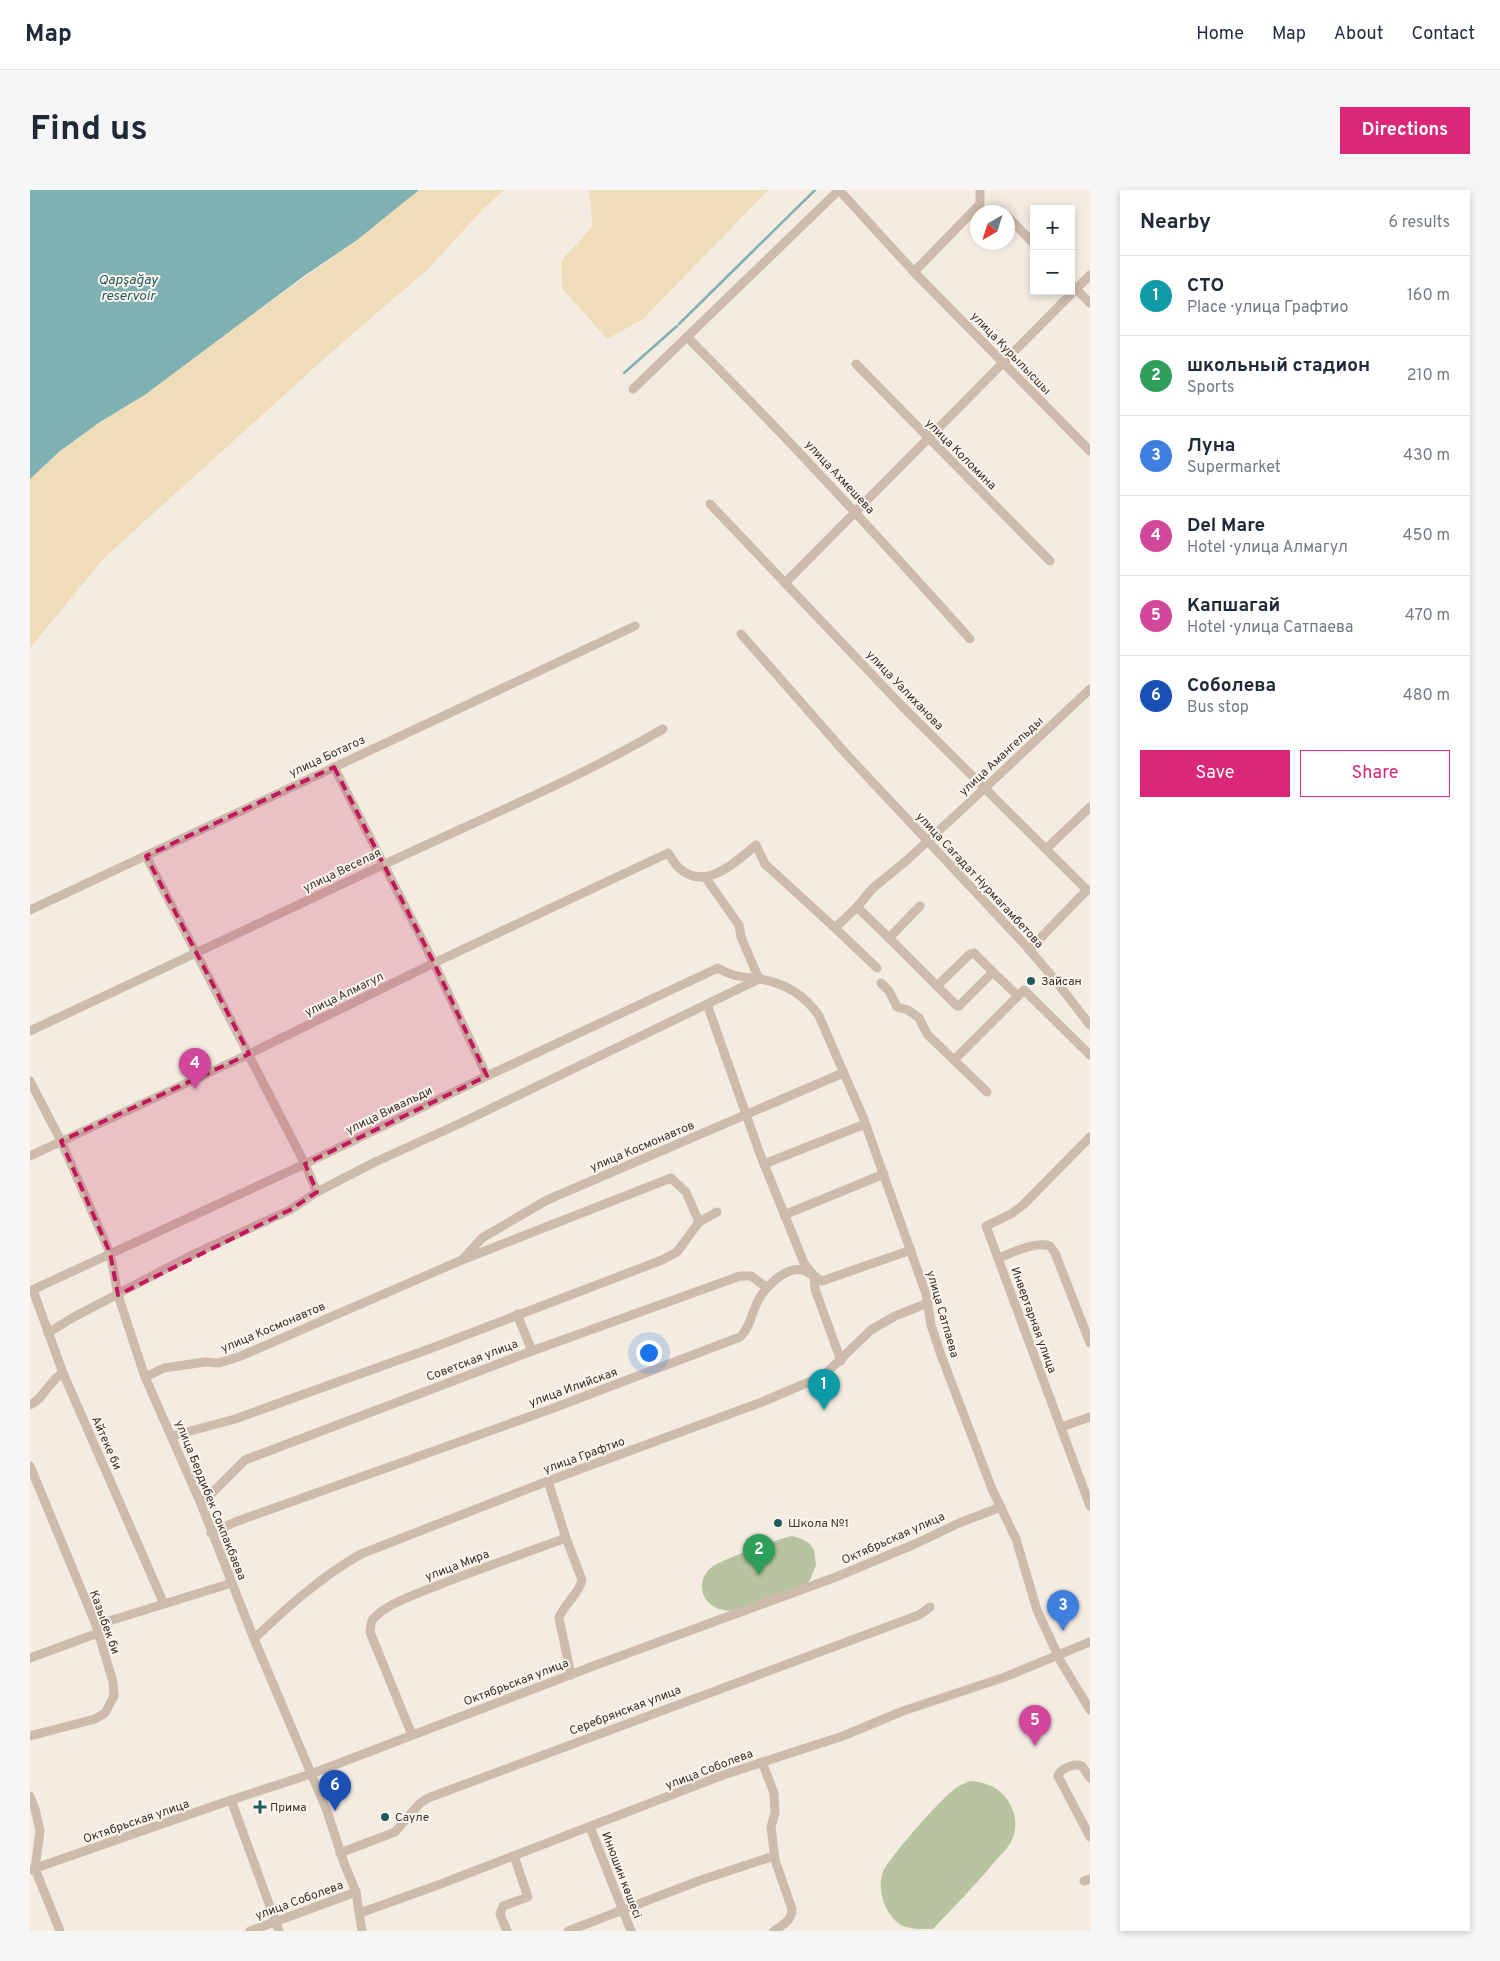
<!DOCTYPE html>
<meta charset="utf-8">
<style>
body{margin:0;font-family:Overpass,sans-serif;background:#f6f6f7;color:#1f2937}
.controls{position:absolute;right:15px;top:15px;display:grid;overflow:hidden;border-radius:0px;box-shadow:0 2px 8px #0003}
.controls button{width:45px;height:45px;display:grid;place-items:center;padding:0;border:0;border-bottom:1px solid #e0e1e3;background:#fff;color:#1f2937;font:25px sans-serif}
.compass{position:absolute;left:940px;top:15px;width:45px;height:45px;border-radius:50%;background:#fff;box-shadow:0 2px 8px #0003;rotate:219deg}
.you{position:absolute;left:618px;top:1162px;width:18px;height:18px;margin:-12px;border:4px solid #fff;border-radius:50%;background:#1a73e8;box-shadow:0 0 0 8px #1a73e833}
.badge{display:grid;place-items:center;width:32px;height:32px;border-radius:50%;background:#db2777;color:#fff;font-size:16px;font-weight:700}
.pin{position:absolute;translate:-50% -41px;filter:drop-shadow(0 1px 2px #0008)}
.pin::after{content:'';position:absolute;top:26px;width:18px;height:15px;background:inherit;clip-path:polygon(0 0,100% 0,50% 100%)}
.list{margin:0;padding:0;list-style:none}
h2{display:flex;justify-content:space-between;align-items:center;height:65px;margin:0;padding:0 20px;font-size:21px}
h2 small{font-size:16px;font-weight:400;color:#747a83}
.list li{display:grid;grid-template-columns:32px 1fr auto;gap:15px;align-items:center;box-sizing:border-box;height:80px;padding:0 20px;border-top:1px solid #e0e1e3}
.list b{display:block;font-size:19px;white-space:nowrap}
.list p{margin:0;font-size:16px;white-space:nowrap;color:#747a83}
.list em{font-size:16px;font-style:normal;color:#747a83}
.actions{display:flex;gap:10px;padding:15px 20px}
.actions a{flex:1;padding:11px 0;border:1px solid #db2777;border-radius:0px;text-align:center;font-size:18px;color:#db2777}
.actions .main{background:#db2777;color:#fff}
.map{position:relative;flex:none;width:1060px;height:1741px;overflow:hidden;border-radius:0px}
header{display:flex;align-items:center;gap:30px;box-sizing:border-box;height:70px;padding:0 25px;background:#fff;border-bottom:1px solid #e0e1e3}
header strong{font-size:24px}
nav{display:flex;gap:28px;margin-inline-start:auto;font-size:18px}
.intro{display:flex;align-items:center;justify-content:space-between;box-sizing:border-box;height:120px;padding:0 30px}
h1{margin:0;font-size:35px}
.button{padding:12px 22px;border-radius:0px;background:#db2777;color:#fff;font-size:18px;font-weight:700}
main{display:flex;gap:30px;padding:0 30px}
aside{flex:1;background:#fff;border-radius:0px;box-shadow:0 2px 8px #0003}
.map>svg:first-child{display:block}
.green{fill:#b8c4a0}
.sand{fill:#efdcb8}
.water{fill:#7fb0b2}
.lines{fill:none;stroke-linecap:round;stroke-linejoin:round}
.stream{stroke:#7fb0b2;stroke-width:2.5}
.street{stroke:#cdbbac;stroke-width:9}
.marked{fill:#c2185b;fill-opacity:0.2;stroke:#c2185b;stroke-width:4;stroke-dasharray:10 6;stroke-linejoin:round}
.poi-dot{fill:#1f5a5e;stroke:#fbf5ee;stroke-width:2}
.labels{text-anchor:middle;stroke-width:4;stroke-linejoin:round;paint-order:stroke}
.street-label{font-size:12px;fill:#3b302b;stroke:#fbf5ee}
.poi-label{font-size:12px;fill:#3b302b;stroke:#fbf5ee;text-anchor:start}
.water-label{font-size:14px;font-style:italic;fill:#1f5a5e;stroke:#fbf5ee}
</style>
<header>
<strong>Map</strong>
<nav><a>Home</a><a>Map</a><a>About</a><a>Contact</a></nav>
</header>
<div class="intro"><h1>Find us</h1><a class="button">Directions</a></div>
<main>
<div class="map">
<svg width="1060" height="1741" viewBox="0 0 1060 1741">
<rect width="100%" height="100%" fill="#f4ebe1"/>
<g class="green">
<path d="M762 1346 772 1349 780 1354 784 1360 786 1375 780 1390 775 1395 706 1421C693 1421 682 1419 675 1408 669 1398 672 1384 682 1377 691 1370 750 1348 762 1346Z"/>
<path d="M940 1591C956 1592 969 1597 979 1612 986 1624 988 1639 981 1652 977 1659 971 1665 966 1670 947 1694 924 1716 903 1739 894 1739 882 1740 873 1736 856 1728 846 1699 853 1682 858 1669 916 1602 929 1596 932 1594 936 1593 940 1591Z"/>
</g>
<g class="sand">
<polygon points="389,0 474,0 454,18 399,78 304,160 74,368 0,458 0,289 30,261 327,50"/>
<polygon points="559,0 738,0 613,129 577,149 532,98 531,71 563,36"/>
</g>
<polygon class="water" points="0,0 389,0 327,50 274,86 116,204 70,232 30,261 0,289"/>
<g class="lines">
<g class="stream">
<polyline points="720,64 785,0"/>
<polyline points="649,134 719,65"/>
<polyline points="594,183 647,136"/>
</g>
<g class="street">
<polyline points="809,0 884,82 1060,261"/>
<polyline points="978,27 1004,54"/>
<polyline points="884,82 950,14 950,0"/>
<polyline points="1041,94 1060,113"/>
<path d="M657 147C755 245 848 346 940 449"/>
<polyline points="826,174 1020,371"/>
<polyline points="603,199 809,0"/>
<polyline points="680,314 872,516 1057,700"/>
<polyline points="755,393 1060,85"/>
<polyline points="711,444 818,566 997,757 1025,790 1060,835"/>
<polyline points="304,577 404,773 457,886"/>
<polyline points="1016,659 1060,617"/>
<polyline points="116,666 275,974 287,1002"/>
<polyline points="675,687 709,735 711,747 729,789"/>
<polyline points="890,716 859,748 927,816 929,816 963,782 988,806"/>
<polyline points="827,717 859,748"/>
<polyline points="0,720 605,436"/>
<polyline points="999,760 1057,700 1060,700"/>
<polyline points="847,778 805,738 827,717 843,698 876,671 955,598 1060,499"/>
<polyline points="851,793 859,801 867,817 878,820 889,828 897,844 957,902"/>
<polyline points="907,796 940,764 944,763 963,782"/>
<polyline points="677,814 730,964 774,1073 784,1086 785,1099 811,1171"/>
<path d="M0 841C119 786 236 729 355 674 448 630 544 591 633 539"/>
<polyline points="924,870 994,800 1060,865"/>
<polyline points="0,891 31,951 80,1063 88,1105 115,1187 171,1314 224,1449 297,1621 314,1673 326,1702 332,1741"/>
<polyline points="1060,947 993,1015 981,1024 956,1036 1060,1316"/>
<path d="M0 966 219 864 404 773 638 663C642 669 645 675 650 679 676 701 706 672 726 655L735 674 805 738"/>
<polyline points="734,974 835,934"/>
<polyline points="754,1025 854,984"/>
<polyline points="434,1068 452,1048 517,1010 813,883"/>
<path d="M968 1068C983 1063 1004 1051 1020 1056L1025 1063 1060 1153"/>
<polyline points="3,1100 33,1183 134,1414"/>
<path d="M0 1101 275 974 457 886 688 778C704 788 712 786 730 789 754 793 775 805 789 826L833 927 896 1104 901 1135 911 1165 962 1299 986 1349 1007 1420 1031 1472 1060 1520"/>
<polyline points="487,1124 502,1161"/>
<polyline points="18,1143 42,1128 162,1065 260,1020 287,1002 343,973 433,932 729,789"/>
<polyline points="115,1187 134,1178 175,1172 189,1173 211,1166 432,1070 641,988 656,1002 669,1032"/>
<path d="M0 1215C15 1208 18 1191 33 1183"/>
<polyline points="1031,1237 1060,1227"/>
<polyline points="142,1246 205,1229 402,1158 632,1070 647,1062 669,1032 687,1022"/>
<polyline points="0,1276 66,1435 83,1492 84,1506 75,1523 65,1529 0,1546"/>
<path d="M518 1291 536 1348 552 1390C549 1404 534 1414 529 1428L541 1485"/>
<polyline points="171,1314 215,1270 502,1161 710,1086 721,1086 736,1097"/>
<path d="M181 1343 205 1332 521 1219 710 1147C720 1138 721 1125 727 1113 733 1099 755 1076 772 1080 778 1081 786 1088 792 1091L881 1060"/>
<polyline points="66,1435 202,1393"/>
<path d="M224 1449C257 1417 291 1387 331 1364L518 1291 732 1212 793 1186 841 1140 865 1126 898 1113"/>
<polyline points="0,1468 68,1443"/>
<path d="M382 1545 340 1442C341 1437 340 1432 344 1428 358 1413 387 1404 406 1396 449 1379 492 1364 536 1348"/>
<path d="M732 1572 744 1603 745 1623 741 1637 745 1670 762 1719C762 1730 753 1735 744 1741"/>
<path d="M1060 1588 1052 1576C1044 1573 1031 1578 1028 1586L1060 1647"/>
<polyline points="0,1606 5,1619 10,1641 5,1679 30,1741"/>
<polyline points="201,1610 249,1741"/>
<polyline points="560,1637 601,1741"/>
<polyline points="310,1663 365,1642 390,1613 398,1608 889,1425 900,1417"/>
<polyline points="0,1680 201,1610 281,1584 566,1475 806,1387 885,1354 929,1333 971,1317"/>
<polyline points="1054,1691 1060,1689"/>
<polyline points="330,1723 408,1695 693,1585 813,1546 873,1521 975,1487 1060,1452"/>
<polyline points="220,1741 326,1702"/>
<polyline points="477,1741 470,1724 473,1716 498,1707 484,1666"/>
<polyline points="538,1741 671,1690 744,1666"/>
</g>
</g>
<path class="marked" d="M304 577 404 773 457 886 275 974 287 1002 260 1020 88 1105 80 1063 31 951 219 864 116 666Z"/>
<g class="poi-dot">
<circle cx="1001" cy="791" r="5"/>
<circle cx="748" cy="1333" r="5"/>
<path d="M227.5 1609.5h5v5h5v5h-5v5h-5v-5h-5v-5h5z"/>
<circle cx="355" cy="1627" r="5"/>
</g>
<g class="labels">
<g class="street-label">
<text transform="translate(981 163) rotate(46)" y="4">улица Курылысшы</text>
<text transform="translate(931 264) rotate(45)" y="4">улица Коломина</text>
<text transform="translate(810 287) rotate(47)" y="4">улица Ахмешева</text>
<text transform="translate(875 500) rotate(46)" y="4">улица Уалиханова</text>
<text transform="translate(297 566) rotate(-25)" y="4">улица Ботагоз</text>
<text transform="translate(971 566) rotate(-43)" y="4">улица Амангельды</text>
<text transform="translate(312 680) rotate(-26)" y="4">улица Веселая</text>
<text transform="translate(950 690) rotate(47)" y="4">улица Сагадат Нурмагамбетова</text>
<text transform="translate(314 804) rotate(-26)" y="4">улица Алмагул</text>
<text transform="translate(359 920) rotate(-26)" y="4">улица Вивальди</text>
<text transform="translate(612 956) rotate(-23)" y="4">улица Космонавтов</text>
<text transform="translate(913 1124) rotate(74)" y="4">улица Сатпаева</text>
<text transform="translate(1004 1130) rotate(70)" y="4">Инвертарная улица</text>
<text transform="translate(243 1137) rotate(-23)" y="4">улица Космонавтов</text>
<text transform="translate(442 1170) rotate(-21)" y="4">Советская улица</text>
<text transform="translate(543 1197) rotate(-20)" y="4">улица Илийская</text>
<text transform="translate(77 1253) rotate(66)" y="4">Айтеке би</text>
<text transform="translate(554 1265) rotate(-20)" y="4">улица Графтио</text>
<text transform="translate(181 1310) rotate(68)" y="4">улица Бердибек Сокпакбаева</text>
<text transform="translate(863 1348) rotate(-24)" y="4">Октябрьская улица</text>
<text transform="translate(427 1375) rotate(-21)" y="4">улица Мира</text>
<text transform="translate(75 1432) rotate(70)" y="4">Казыбек би</text>
<text transform="translate(486 1492) rotate(-21)" y="4">Октябрьская улица</text>
<text transform="translate(595 1520) rotate(-21)" y="4">Серебрянская улица</text>
<text transform="translate(679 1579) rotate(-21)" y="4">улица Соболева</text>
<text transform="translate(106 1631) rotate(-19)" y="4">Октябрьская улица</text>
<text transform="translate(592 1685) rotate(69)" y="4">Инюшин көшесі</text>
<text transform="translate(269 1710) rotate(-20)" y="4">улица Соболева</text>
</g>
<g class="poi-label">
<text x="1011" y="795">Зайсан</text>
<text x="758" y="1337">Школа №1</text>
<text x="240" y="1621">Прима</text>
<text x="365" y="1631">Сауле</text>
</g>
<g class="water-label">
<text x="98" y="94">Qapşağay<tspan x="98" dy="16">reservoir</tspan></text>
</g>
</g>
</svg>
<div class="controls">
<button>+</button>
<button>−</button>
</div>
<svg class="compass" viewBox="-18 -18 36 36"><path d="M0-13l5 13h-10z" fill="#e53935"/><path d="M0 13l5-13h-10z" fill="#747a83"/></svg>
<div class="you"></div>
<div class="pin badge" style="left:794px;top:1220px;background:#0f9aa8">1</div>
<div class="pin badge" style="left:729px;top:1385px;background:#2e9e5b">2</div>
<div class="pin badge" style="left:1033px;top:1441px;background:#3f7fe0">3</div>
<div class="pin badge" style="left:165px;top:899px;background:#d1479c">4</div>
<div class="pin badge" style="left:1005px;top:1556px;background:#d1479c">5</div>
<div class="pin badge" style="left:305px;top:1621px;background:#1a4fb4">6</div>
</div>
<aside>
<h2>Nearby<small>6 results</small></h2>
<ul class="list">
<li><span class="badge" style="background:#0f9aa8">1</span><div><b>СТО</b><p>Place · улица Графтио</p></div><em>160 m</em></li>
<li><span class="badge" style="background:#2e9e5b">2</span><div><b>школьный стадион</b><p>Sports</p></div><em>210 m</em></li>
<li><span class="badge" style="background:#3f7fe0">3</span><div><b>Луна</b><p>Supermarket</p></div><em>430 m</em></li>
<li><span class="badge" style="background:#d1479c">4</span><div><b>Del Mare</b><p>Hotel · улица Алмагул</p></div><em>450 m</em></li>
<li><span class="badge" style="background:#d1479c">5</span><div><b>Капшагай</b><p>Hotel · улица Сатпаева</p></div><em>470 m</em></li>
<li><span class="badge" style="background:#1a4fb4">6</span><div><b>Соболева</b><p>Bus stop</p></div><em>480 m</em></li>
</ul>
<div class="actions"><a class="main">Save</a><a>Share</a></div>
</aside>
</main>
